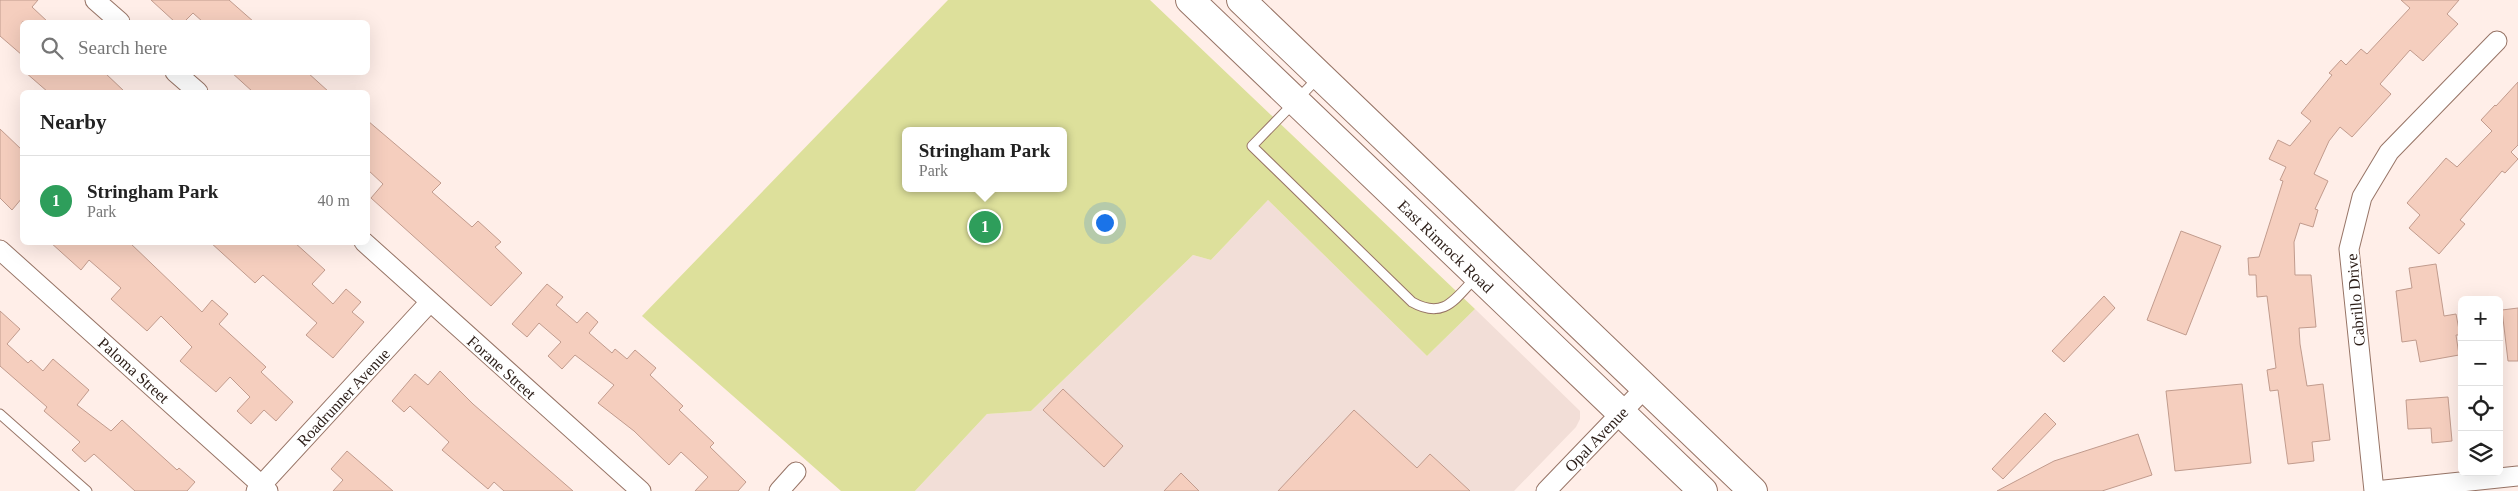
<!DOCTYPE html>
<meta charset="utf-8">
<style>
body{margin:0;font-family:"Times New Roman",serif;background:#f2f2f2;color:#222}
.controls{position:absolute;right:15px;bottom:15px;display:grid;overflow:hidden;border-radius:8px;box-shadow:0 5px 20px #0002}
.controls button{width:45px;height:45px;display:grid;place-items:center;padding:0;border:0;border-bottom:1px solid #e0e0e0;background:#fff;color:#222;font:25px sans-serif}
.you{position:absolute;left:1104px;top:222px;width:18px;height:18px;margin:-12px;border:4px solid #fff;border-radius:50%;background:#1a73e8;box-shadow:0 0 0 8px #1a73e833}
.badge{display:grid;place-items:center;width:32px;height:32px;border-radius:50%;background:#d93025;color:#fff;font-size:16px;font-weight:700}
.pin{position:absolute;translate:-50% -50%;border:2px solid #fff;box-shadow:0 1px 5px #0006}
.popup{position:absolute;left:902px;top:127px;width:165px;height:65px;box-sizing:border-box;display:grid;place-content:center;border-radius:8px;background:#fff;filter:drop-shadow(0 1px 4px #0005);font-size:16px;white-space:nowrap;color:#767676}
.popup b{font-size:19px;color:#222}
.popup::after{content:'';position:absolute;left:50%;top:100%;margin-left:-10px;border:10px solid transparent;border-top-color:#fff}
.list{margin:0;padding:0;list-style:none}
h2{display:flex;justify-content:space-between;align-items:center;height:65px;margin:0;padding:0 20px;font-size:21px}
h2 small{font-size:16px;font-weight:400;color:#767676}
.list li{display:grid;grid-template-columns:32px 1fr auto;gap:15px;align-items:center;box-sizing:border-box;height:90px;padding:0 20px;border-top:1px solid #e0e0e0}
.list b{display:block;font-size:19px;white-space:nowrap}
.list p{margin:0;font-size:16px;white-space:nowrap;color:#767676}
.list em{font-size:16px;font-style:normal;color:#767676}
.icon{flex:none;width:28px;height:28px;fill:none;stroke:currentColor;stroke-width:2;stroke-linecap:round;stroke-linejoin:round}
.map{position:relative;flex:none;width:2518px;height:491px;overflow:hidden}
.search{position:absolute;background:#fff;box-shadow:0 5px 20px #0002;left:20px;top:20px;width:350px;height:55px;display:flex;align-items:center;gap:12px;box-sizing:border-box;padding:0 18px;border-radius:8px;color:#767676;font-size:19px}
.panel{position:absolute;background:#fff;box-shadow:0 5px 20px #0002;left:20px;top:90px;width:350px;height:155px;border-radius:8px}
.map>svg:first-child{display:block}
.built{fill:#f2ded7}
.green{fill:#dde09b;fill-rule:evenodd}
.building{fill:#f5cebe;stroke:#c19b8d}
.lines{fill:none;stroke-linecap:round;stroke-linejoin:round}
.service-casing{stroke:#977466;stroke-width:11}
.minor-casing{stroke:#977466;stroke-width:21}
.primary-casing{stroke:#977466;stroke-width:30}
.service{stroke:#fff;stroke-width:9}
.minor{stroke:#fff;stroke-width:19}
.primary{stroke:#fff;stroke-width:28}
.labels{text-anchor:middle;stroke-width:4.5;stroke-linejoin:round;paint-order:stroke}
.street-label{font-size:16px;fill:#2b1d17;stroke:#fff}
</style>
<div class="map">
<svg width="2518" height="491" viewBox="0 0 2518 491">
<rect width="100%" height="100%" fill="#ffeee8"/>
<polygon class="built" points="1268,200 1427,356 1475,309 1580,411 1580,419 1576,427 1514,491 915,491 987,414 1031,411 1193,255 1211,260"/>
<path class="green" d="M948 0H1150L1475 309 1427 356 1268 200 1211 260 1193 255 1031 411 987 414 915 491H841L642 316ZM906 131H1064V188H906Z"/>
<g class="building">
<polygon points="0,0 38,0 32,7 48,22 22,22 22,55 0,36"/>
<polygon points="151,0 229,0 254,22 203,22 193,13 184,22 175,22"/>
<polygon points="2401,0 2459,0 2447,14 2458,24 2423,61 2410,50 2380,84 2391,94 2352,137 2340,127 2329,141 2314,174 2328,181 2315,209 2318,210 2313,227 2300,223 2294,242 2295,275 2311,275 2316,327 2299,328 2300,344 2307,386 2323,384 2330,440 2312,442 2314,461 2288,464 2278,390 2270,391 2267,370 2276,368 2267,296 2257,297 2256,275 2249,275 2248,258 2259,257 2283,181 2280,180 2286,167 2269,159 2278,140 2290,146 2311,121 2301,113 2332,75 2329,73 2341,60 2346,65 2361,49 2367,54 2410,8"/>
<polygon points="25,72 104,72 125,92 48,92"/>
<polygon points="231,72 307,72 329,92 253,92"/>
<polygon points="2518,82 2518,145 2511,152 2518,159 2505,173 2502,171 2460,220 2465,224 2439,254 2409,228 2420,215 2407,203 2446,158 2457,167 2492,131 2481,120 2495,105 2496,106"/>
<polygon points="368,121 441,183 432,192 472,227 478,221 501,242 495,247 522,273 491,306 371,198 383,184 368,170"/>
<polygon points="0,129 22,150 22,198 12,210 0,198"/>
<polygon points="2181,231 2221,246 2186,335 2147,320"/>
<polygon points="50,242 129,242 202,312 212,300 228,314 219,324 266,367 261,372 293,402 276,421 264,410 251,424 237,411 250,397 230,377 216,392 180,361 192,347 161,316 147,331 111,299 121,288 89,260 81,270"/>
<polygon points="210,242 294,242 325,270 312,284 333,304 346,289 361,302 352,312 364,322 333,358 306,335 317,323 263,275 255,283"/>
<polygon points="2436,264 2444,316 2456,314 2460,335 2456,335 2459,355 2420,362 2416,340 2402,342 2396,291 2412,288 2409,268"/>
<polygon points="547,284 563,297 556,305 577,323 587,312 598,322 589,333 612,353 615,349 627,359 635,350 656,368 650,375 683,406 679,410 714,443 710,447 746,482 738,491 695,491 708,477 681,452 669,465 634,431 598,403 614,385 575,355 562,369 548,356 561,342 539,323 527,337 512,324"/>
<polygon points="2104,296 2115,308 2064,362 2052,351"/>
<polygon points="2518,308 2518,361 2508,361 2502,310"/>
<polygon points="0,311 20,329 7,344 28,363 31,360 43,371 53,359 89,390 77,405 111,431 122,420 177,470 179,468 195,482 187,491 135,491 94,454 85,462 72,450 80,442 44,411 47,407 0,366"/>
<polygon points="440,371 473,404 573,491 504,491 494,482 488,489 442,450 449,442 410,406 404,412 392,401 415,374 428,385"/>
<polygon points="2242,384 2251,463 2175,471 2166,391"/>
<polygon points="1063,389 1123,446 1104,467 1043,410"/>
<polygon points="2448,397 2452,441 2432,443 2431,428 2408,429 2406,400"/>
<polygon points="1354,410 1417,468 1430,454 1470,491 1278,491"/>
<polygon points="2045,413 2056,424 2003,479 1992,469"/>
<polygon points="2138,434 2152,475 2102,491 1997,491 2054,461"/>
<polygon points="347,451 393,491 333,491 343,480 331,469"/>
<polygon points="1181,473 1199,491 1164,491"/>
</g>
<g class="lines">
<defs>
<g id="service">
<path d="M1318 78 1252 146 1412 302C1444 320 1455 299 1476 277"/>
<polyline points="0,414 87,491"/>
</g>
<g id="minor">
<polyline points="95,0 120,22"/>
<polyline points="175,72 198,92"/>
<polyline points="364,242 641,491"/>
<polyline points="0,250 268,491"/>
<polyline points="256,491 430,302"/>
<polyline points="779,491 796,472"/>
<polyline points="1546,491 1646,387"/>
<polyline points="2374,491 2349,249 2362,197 2389,152 2497,41"/>
<polyline points="2375,491 2518,476"/>
</g>
<g id="primary">
<polyline points="1190,0 1703,491"/>
<polyline points="1241,0 1753,491"/>
</g>
</defs>
<use href="#service" class="service-casing"/>
<use href="#minor" class="minor-casing"/>
<use href="#primary" class="primary-casing"/>
<use href="#service" class="service"/>
<use href="#minor" class="minor"/>
<use href="#primary" class="primary"/>
</g>
<g class="labels">
<g class="street-label">
<text transform="translate(1446 246) rotate(44)" y="6">East Rimrock Road</text>
<text transform="translate(2355 300) rotate(-95)" y="6">Cabrillo Drive</text>
<text transform="translate(502 367) rotate(42)" y="6">Forane Street</text>
<text transform="translate(134 370) rotate(42)" y="6">Paloma Street</text>
<text transform="translate(343 397) rotate(-47)" y="6">Roadrunner Avenue</text>
<text transform="translate(1596 439) rotate(-46)" y="6">Opal Avenue</text>
</g>
</g>
</svg>
<div class="controls">
<button>+</button>
<button>−</button>
<button><svg class="icon" aria-label="locate" viewBox="0 0 24 24"><circle cx="12" cy="12" r="6"/><path d="M12 2v4M12 18v4M2 12h4M18 12h4"/></svg></button>
<button><svg class="icon" aria-label="layers" viewBox="0 0 24 24"><path d="M12 4l9 5-9 5-9-5zM3 14l9 5 9-5"/></svg></button>
</div>
<div class="you"></div>
<div class="pin badge" style="left:985px;top:227px;background:#2e9e5b">1</div>
<div class="popup"><b>Stringham Park</b>Park</div>
<div class="search"><svg class="icon" aria-label="search" viewBox="0 0 24 24"><circle cx="10" cy="10" r="6"/><path d="M15 15l6 6"/></svg>Search here</div>
<section class="panel">
<h2>Nearby<small></small></h2>
<ul class="list">
<li><span class="badge" style="background:#2e9e5b">1</span><div><b>Stringham Park</b><p>Park</p></div><em>40 m</em></li>
</ul>
</section>
</div>
